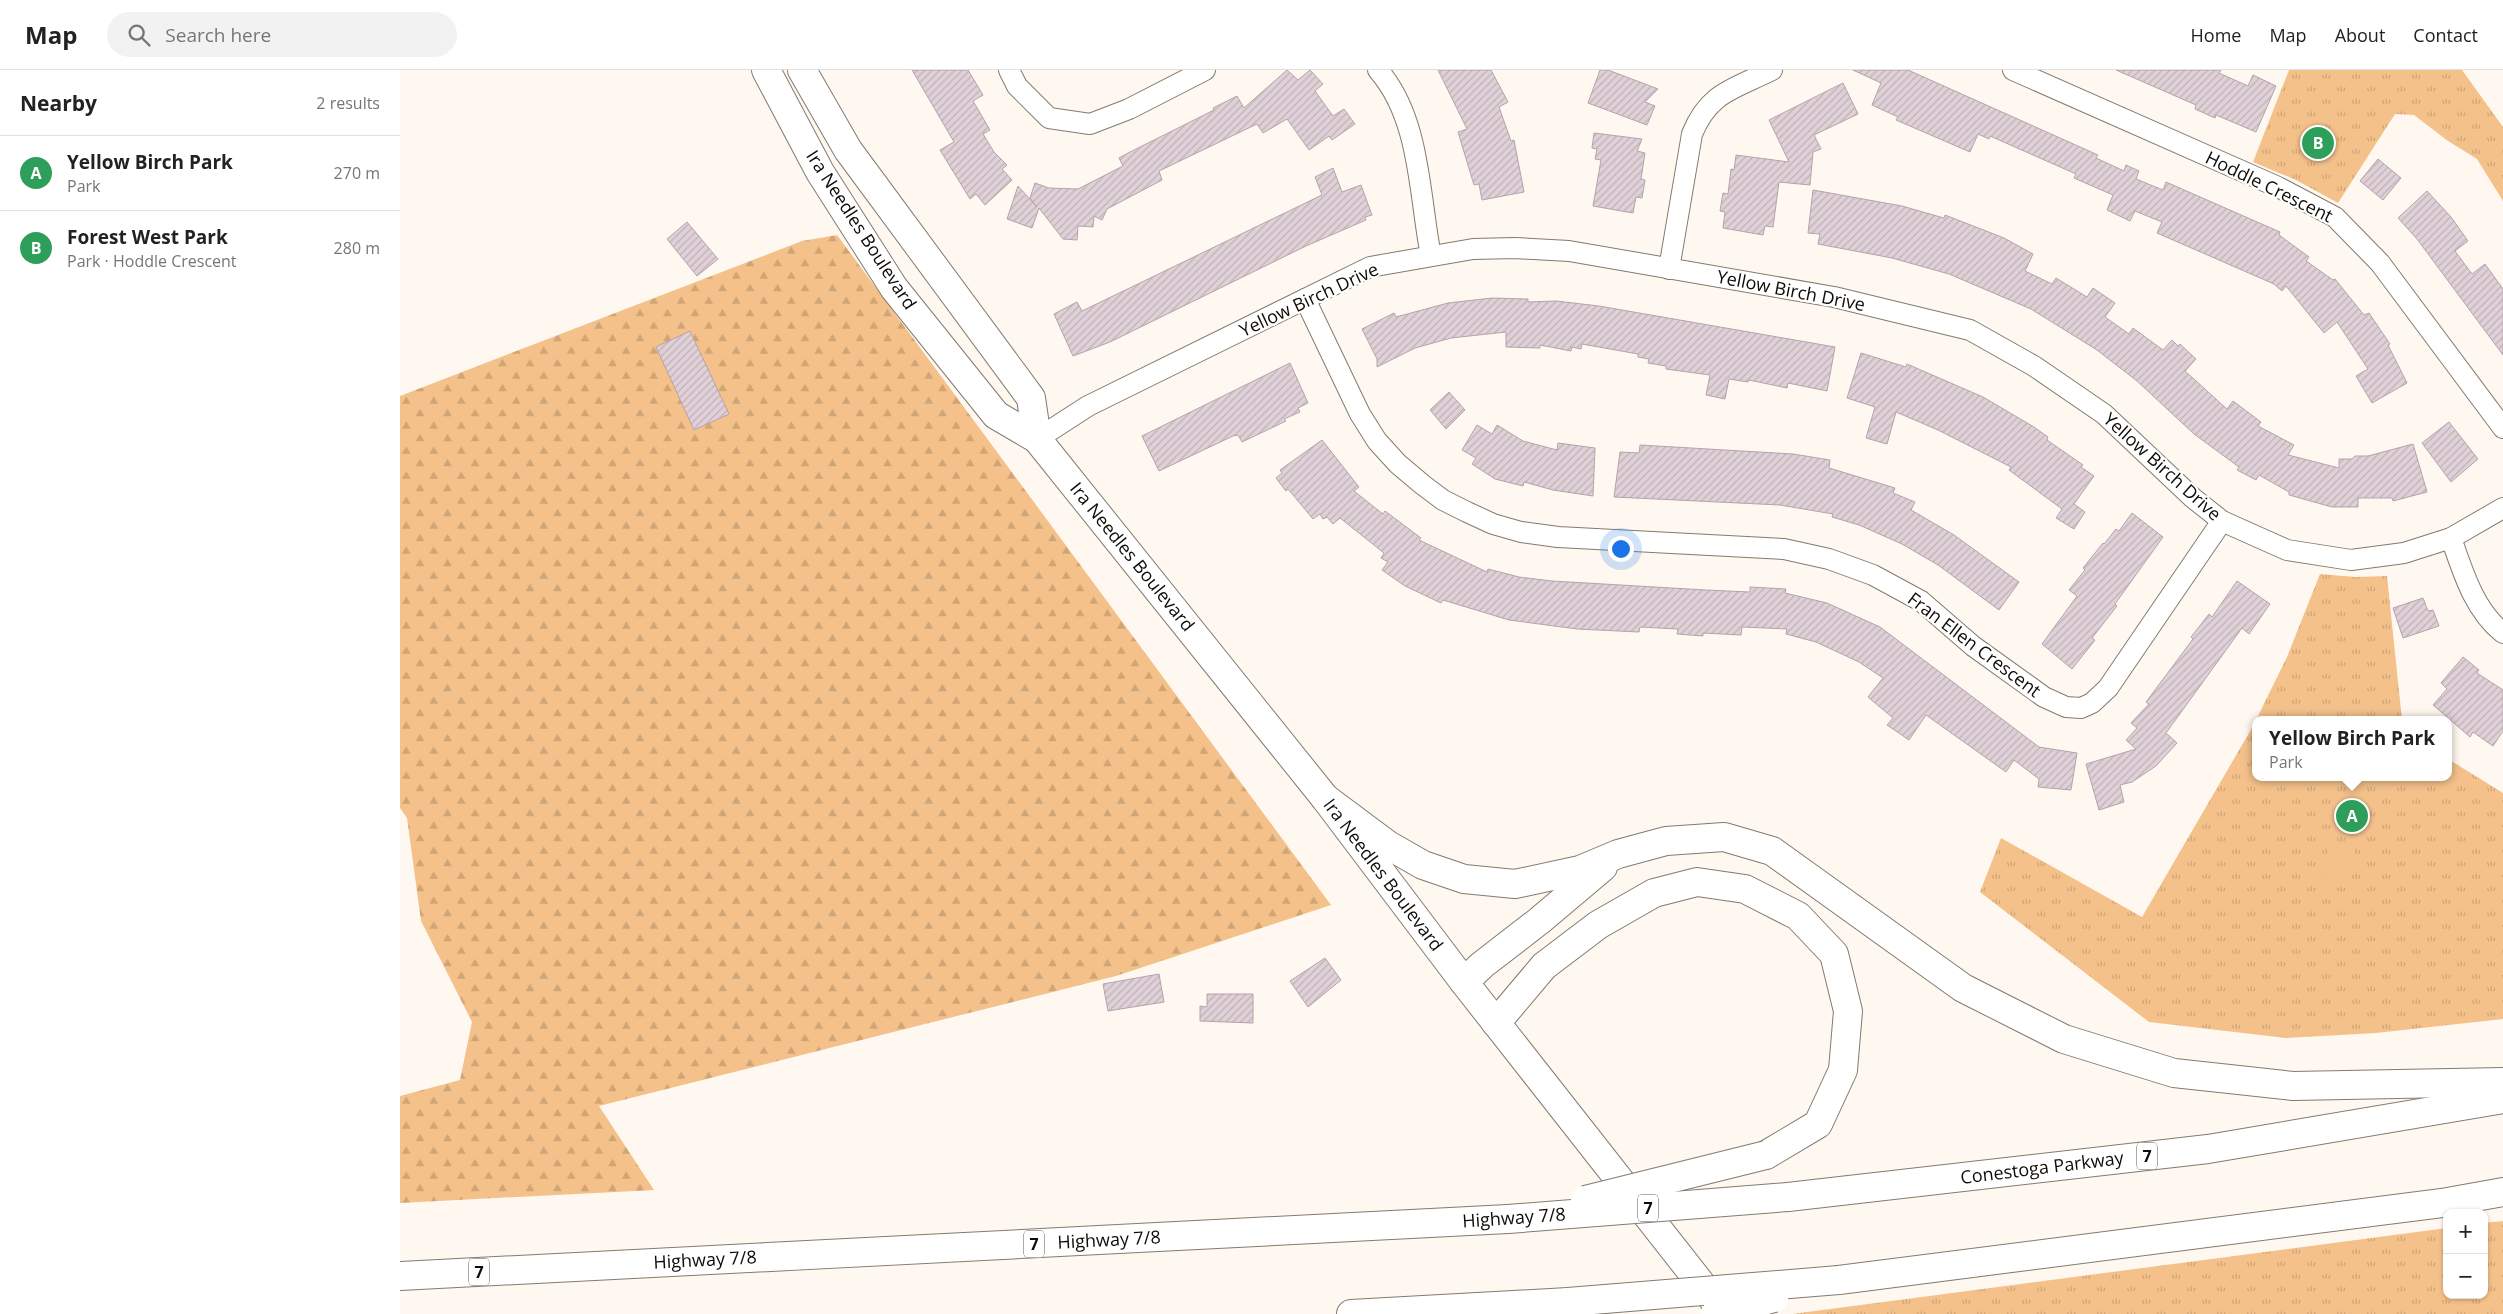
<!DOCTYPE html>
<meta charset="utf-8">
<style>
body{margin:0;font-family:"Open Sans",sans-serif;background:#f2f2f2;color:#222}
.controls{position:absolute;right:15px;bottom:15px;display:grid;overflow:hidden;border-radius:10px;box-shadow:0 1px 4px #0004}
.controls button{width:45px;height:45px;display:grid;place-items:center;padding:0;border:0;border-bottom:1px solid #e0e0e0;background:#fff;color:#222;font:25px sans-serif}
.you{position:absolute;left:1220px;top:478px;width:18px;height:18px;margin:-12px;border:4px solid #fff;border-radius:50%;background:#1a73e8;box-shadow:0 0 0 8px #1a73e833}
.badge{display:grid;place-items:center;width:32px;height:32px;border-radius:50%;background:#1a73e8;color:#fff;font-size:16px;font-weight:700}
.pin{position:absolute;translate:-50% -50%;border:2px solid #fff;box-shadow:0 1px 5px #0006}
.popup{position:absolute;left:1852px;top:646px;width:200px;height:65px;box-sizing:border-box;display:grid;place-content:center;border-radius:10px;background:#fff;filter:drop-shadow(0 1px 4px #0005);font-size:16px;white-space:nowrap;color:#767676}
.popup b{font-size:19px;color:#222}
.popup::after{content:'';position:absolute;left:50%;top:100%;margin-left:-10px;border:10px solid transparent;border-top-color:#fff}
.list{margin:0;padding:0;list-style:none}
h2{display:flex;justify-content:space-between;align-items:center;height:65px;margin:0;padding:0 20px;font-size:21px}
h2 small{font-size:16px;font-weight:400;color:#767676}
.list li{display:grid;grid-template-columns:32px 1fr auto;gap:15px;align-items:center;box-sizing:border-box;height:75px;padding:0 20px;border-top:1px solid #e0e0e0}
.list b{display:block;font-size:19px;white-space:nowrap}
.list p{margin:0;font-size:16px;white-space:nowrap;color:#767676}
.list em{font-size:16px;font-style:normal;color:#767676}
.icon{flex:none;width:28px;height:28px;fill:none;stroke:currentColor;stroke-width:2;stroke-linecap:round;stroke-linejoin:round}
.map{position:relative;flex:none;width:2103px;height:1244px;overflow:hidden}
header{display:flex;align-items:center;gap:30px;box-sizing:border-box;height:70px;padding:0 25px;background:#fff;border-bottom:1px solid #e0e0e0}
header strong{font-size:24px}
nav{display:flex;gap:28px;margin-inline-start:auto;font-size:18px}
.search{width:350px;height:45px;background:#f2f2f2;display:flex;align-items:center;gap:12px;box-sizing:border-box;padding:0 18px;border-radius:28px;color:#767676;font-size:19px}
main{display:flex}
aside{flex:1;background:#fff}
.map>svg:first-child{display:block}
.grass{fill:url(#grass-tufts)}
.forest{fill:url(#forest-firs)}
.garden{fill:#f4c18a}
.building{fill:url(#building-hatch);stroke:#b4a4ab}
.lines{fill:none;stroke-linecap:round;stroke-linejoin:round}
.minor-casing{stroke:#847a6f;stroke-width:22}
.secondary-casing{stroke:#847a6f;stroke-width:30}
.motorway-casing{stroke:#847a6f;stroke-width:30}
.minor{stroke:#fff;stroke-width:20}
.secondary{stroke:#fff;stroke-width:28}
.motorway{stroke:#fff;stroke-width:28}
.motorway-bridge-casing{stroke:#847a6f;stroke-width:30;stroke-linecap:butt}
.motorway-bridge{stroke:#fff;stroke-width:28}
.labels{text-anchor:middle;stroke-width:4.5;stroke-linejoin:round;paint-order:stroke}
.shield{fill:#fff;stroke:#575552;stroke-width:1}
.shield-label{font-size:16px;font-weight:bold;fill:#0f0c08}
.street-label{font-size:18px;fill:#0f0c08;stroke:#fff}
</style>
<header>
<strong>Map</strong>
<div class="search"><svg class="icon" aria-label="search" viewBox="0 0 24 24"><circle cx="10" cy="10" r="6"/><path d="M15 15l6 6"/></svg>Search here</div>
<nav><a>Home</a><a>Map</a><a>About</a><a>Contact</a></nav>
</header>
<main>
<aside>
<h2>Nearby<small>2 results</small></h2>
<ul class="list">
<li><span class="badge" style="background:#2e9e5b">A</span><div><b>Yellow Birch Park</b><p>Park</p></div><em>270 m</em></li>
<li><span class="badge" style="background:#2e9e5b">B</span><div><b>Forest West Park</b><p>Park · Hoddle Crescent</p></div><em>280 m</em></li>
</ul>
</aside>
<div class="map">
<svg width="2103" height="1244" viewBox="0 0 2103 1244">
<defs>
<pattern id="grass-tufts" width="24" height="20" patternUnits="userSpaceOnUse" patternTransform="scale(1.25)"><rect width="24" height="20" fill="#f4c18a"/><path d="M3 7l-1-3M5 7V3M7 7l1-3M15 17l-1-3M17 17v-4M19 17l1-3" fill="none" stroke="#d0a576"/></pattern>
<pattern id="forest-firs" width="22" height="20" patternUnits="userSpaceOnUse" patternTransform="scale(1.25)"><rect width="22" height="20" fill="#f4c18a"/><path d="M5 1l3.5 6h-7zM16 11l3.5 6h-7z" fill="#d0a576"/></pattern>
<pattern id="building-hatch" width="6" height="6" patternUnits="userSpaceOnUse" patternTransform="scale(1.25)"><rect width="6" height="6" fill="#e0d0d7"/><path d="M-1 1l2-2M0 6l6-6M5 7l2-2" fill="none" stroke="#bfb1b7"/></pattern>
</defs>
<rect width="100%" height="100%" fill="#fef8f0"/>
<g class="grass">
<polygon points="1889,0 2062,0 2103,57 2103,131 2077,89 2048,71 2014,45 1995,44 1938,133 1896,110 1853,92"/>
<polygon points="1920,504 1955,507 1987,506 2002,650 1856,650 1887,587"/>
<polygon points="1856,651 1856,707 2048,707 2048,689 2103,723 2103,949 1976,963 1886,968 1749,952 1580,822 1601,768 1742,847"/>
<polygon points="2103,1151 2103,1244 1392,1244 2047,1158 2047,1225 2084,1225 2084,1153"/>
</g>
<polygon class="forest" points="437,165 931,835 716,906 199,1036 254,1120 0,1133 0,1026 60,1010 72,952 21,851 7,748 0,738 0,326 402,171"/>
<polygon class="garden" points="1930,774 1955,780 1947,818 1921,812"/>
<g class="building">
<polygon points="512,0 568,0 583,25 573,31 590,60 583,64 594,82 607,95 602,99 612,110 585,135 576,124 570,129 540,80 554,72"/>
<polygon points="887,0 898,10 910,0 923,14 915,21 933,46 944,39 955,54 932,70 929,66 909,80 887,49 863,63 857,54 759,101 762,110 707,139 702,150 694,146 693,157 678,156 677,170 663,169 639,138 632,158 607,149 618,116 637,137 630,128 635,113 649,118 678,119 723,96 719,88 728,83 814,40 813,38 837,26 844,38"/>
<polygon points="1038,0 1091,0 1108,32 1099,37 1111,71 1114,70 1124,122 1082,130 1079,114 1074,115 1058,62 1067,59"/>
<polygon points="1200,0 1208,0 1258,19 1245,32 1255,36 1247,55 1188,33"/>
<polygon points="1453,0 1508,0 1698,85 1696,88 1724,101 1726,95 1739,101 1736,109 1763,120 1766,112 1880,162 1879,165 1909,187 1906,191 1933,210 1935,209 1964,245 1969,243 1990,274 1988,275 2007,313 1972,333 1956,306 1968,299 1937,252 1924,263 1886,216 1882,221 1874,214 1757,163 1762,152 1735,141 1730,151 1707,140 1713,125 1674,108 1676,104 1590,66 1589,69 1578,64 1570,82 1496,50 1498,47 1472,35 1481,13"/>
<polygon points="1716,0 1821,0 1819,3 1848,16 1853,5 1876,16 1856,62 1816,45 1815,48 1795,39 1796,35"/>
<polygon points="1443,13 1458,44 1414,65 1421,79 1413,82 1410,115 1379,112 1373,157 1365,156 1363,165 1323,158 1325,142 1320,141 1323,123 1328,124 1331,99 1334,100 1336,85 1389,92 1369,50"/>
<polygon points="1194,63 1242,69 1237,81 1245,83 1241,109 1245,110 1242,128 1236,127 1233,143 1193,136 1201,90 1195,89 1197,79 1192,78"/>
<polygon points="1978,89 2001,108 1983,130 1960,111"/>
<polygon points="933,98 942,122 961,115 972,145 965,147 966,150 906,176 710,272 673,286 654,244 677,232 682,241 922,125 915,107"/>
<polygon points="1413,120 1502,136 1544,148 1545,145 1604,168 1633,184 1625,201 1652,214 1656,208 1687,227 1693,218 1715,233 1705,247 1729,264 1733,258 1763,280 1772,270 1778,276 1780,274 1796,289 1785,301 1827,339 1833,331 1861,352 1858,356 1894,375 1888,385 1939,398 1939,389 1952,389 1955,386 1968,386 2013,374 2027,422 1993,431 1992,428 1958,428 1958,437 1932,437 1889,425 1889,422 1859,405 1856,410 1837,400 1839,397 1794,364 1737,311 1697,280 1631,239 1549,204 1492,188 1418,174 1420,164 1408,163"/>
<polygon points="2027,121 2051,147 2068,171 2055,181 2072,204 2085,194 2103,219 2103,285 2017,169 1998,148"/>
<polygon points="287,152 318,189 297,206 267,169"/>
<polygon points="1092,228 1128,229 1128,232 1156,231 1199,236 1435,277 1427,321 1388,313 1387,318 1349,310 1348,312 1329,309 1325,329 1306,325 1310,305 1266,299 1266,296 1248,293 1249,289 1238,287 1238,284 1182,274 1181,279 1172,277 1171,281 1140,275 1140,278 1106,277 1106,262 1051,268 1015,278 977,297 977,289 962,259 994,243 996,247 1048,233"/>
<polygon points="290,261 329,344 294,360 256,277"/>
<polygon points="1461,283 1506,297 1507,294 1583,327 1634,357 1648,367 1647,370 1683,395 1681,397 1694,406 1674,434 1685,442 1674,459 1656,448 1662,439 1609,400 1611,397 1538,360 1496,342 1487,374 1466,368 1475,337 1447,328"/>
<polygon points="890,293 908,333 898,338 900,342 884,349 886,351 842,372 838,365 833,366 759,401 742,366"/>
<polygon points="1049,322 1065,340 1046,359 1030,340"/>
<polygon points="2049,352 2078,389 2051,412 2022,373"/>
<polygon points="1077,355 1092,364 1097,355 1123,371 1157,380 1158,373 1195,378 1193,426 1153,420 1124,412 1123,416 1095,409 1072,394 1076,388 1062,380"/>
<polygon points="922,370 959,417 954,421 983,444 985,441 1021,468 1019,470 1087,502 1088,499 1119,507 1152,511 1306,520 1350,522 1350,517 1386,519 1385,523 1427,533 1480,557 1639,677 1677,683 1671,720 1638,717 1639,709 1614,690 1606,702 1526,645 1509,670 1487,655 1493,648 1468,627 1483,608 1459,592 1416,572 1386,564 1387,559 1342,557 1341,565 1303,563 1303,566 1277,564 1278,559 1240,557 1239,562 1177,559 1109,550 1043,530 1041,533 1005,516 982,500 988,492 981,488 984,483 940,448 933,454 927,447 923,449 920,444 913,449 888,419 886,421 876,408 882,403 880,400"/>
<polygon points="1240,375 1393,384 1430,390 1429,398 1495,418 1493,423 1515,432 1511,440 1554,465 1619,512 1599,540 1538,495 1502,474 1459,455 1432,447 1433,444 1380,435 1214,427 1220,382 1239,383"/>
<polygon points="1732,443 1763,467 1715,534 1717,536 1692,568 1695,570 1672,599 1642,574 1677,526 1669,520 1685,500 1683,498 1703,473 1704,474 1716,459 1719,461"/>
<polygon points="1837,511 1870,534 1849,564 1842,558 1766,663 1777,673 1756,696 1732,712 1720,715 1724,732 1699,740 1686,694 1736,679 1726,670 1737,658 1731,653 1749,634 1746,632 1793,569 1791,567 1809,544 1812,547"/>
<polygon points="2023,528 2028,541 2033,540 2039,556 2003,568 1993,538"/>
<polygon points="2063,587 2079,600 2077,603 2103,620 2103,661 2093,676 2073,662 2070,667 2033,635 2047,619 2041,613"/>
<polygon points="925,888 941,910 908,937 890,911"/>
<polygon points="759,904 764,932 708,941 703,914"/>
<polygon points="807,924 853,924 853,953 800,951 800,936 807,937"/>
</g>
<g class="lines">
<defs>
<g id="minor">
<polyline points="609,0 617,16 649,48 690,54 729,39 805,0"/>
<path d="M978 0C1021 49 1019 126 1031 186"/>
<polyline points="1613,0 1878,117 1935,147 1980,193 2103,358"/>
<path d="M1269 199 1292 64C1309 22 1334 19 1372 0"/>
<polyline points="905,229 960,344 977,371 998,394 1023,415 1043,430 1067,442 1093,454 1121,462 1158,467 1384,479 1429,489 1473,505 1521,531 1573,576 1644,627 1666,637 1681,638 1692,633 1708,618 1822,451"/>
<polyline points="637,369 688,336 970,197 1073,179 1115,178 1169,181 1434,227 1570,260 1634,296 1704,344 1793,428 1822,451 1887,480 1951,490 2004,483 2051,468 2103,438"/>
<path d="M2051 468C2063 502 2074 540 2103 563"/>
</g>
<g id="secondary">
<polyline points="366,0 420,102 494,218 596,345 637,369 925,728 1064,912 1320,1238"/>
<polyline points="402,0 448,80 631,328 637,369"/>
</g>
<g id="motorway">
<polyline points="925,728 988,775 1023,795 1064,809 1115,814 1180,800 1218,784 1266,771 1324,767 1372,781 1563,918 1664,969 1774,1003 1893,1016 2103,1012"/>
<polyline points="1064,912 1082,895 1139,851 1203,797"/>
<polyline points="1096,953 1144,896 1198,855 1254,823 1297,812 1345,819 1398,846 1434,884 1448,941 1443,1000 1418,1054 1366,1085"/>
<polyline points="1388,1127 1808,1079 2103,1029"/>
<polyline points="0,1206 1108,1149"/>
<polyline points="1439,1210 2042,1133 2103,1122"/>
<polyline points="951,1244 1168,1232"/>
</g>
</defs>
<use href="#minor" class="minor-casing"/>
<use href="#secondary" class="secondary-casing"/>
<use href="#motorway" class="motorway-casing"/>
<use href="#minor" class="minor"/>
<use href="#secondary" class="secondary"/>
<use href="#motorway" class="motorway"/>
<defs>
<g id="motorway-bridge">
<polyline points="1185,1130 1366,1085"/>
<polyline points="1108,1149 1388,1127"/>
<polyline points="1168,1232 1439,1210"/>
<polyline points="1315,1244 1374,1228"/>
</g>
</defs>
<use href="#motorway-bridge" class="motorway-bridge-casing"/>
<use href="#motorway-bridge" class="motorway-bridge"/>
</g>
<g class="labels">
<g class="shield">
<rect x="1737" y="1072.5" width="20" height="27" rx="4"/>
<rect x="1238" y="1124.5" width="20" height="27" rx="4"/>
<rect x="624" y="1160.5" width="20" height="27" rx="4"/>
<rect x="69" y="1188.5" width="20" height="27" rx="4"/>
</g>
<g class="shield-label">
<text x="1747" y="1092">7</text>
<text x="1248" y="1144">7</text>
<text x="634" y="1180">7</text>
<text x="79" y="1208">7</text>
</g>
<g class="street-label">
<text transform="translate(1869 117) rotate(26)" y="6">Hoddle Crescent</text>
<text transform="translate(461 160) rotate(57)" y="6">Ira Needles Boulevard</text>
<text transform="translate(1391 221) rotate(11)" y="6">Yellow Birch Drive</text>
<text transform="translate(909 230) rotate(-25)" y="6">Yellow Birch Drive</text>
<text transform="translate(1762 397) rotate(42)" y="6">Yellow Birch Drive</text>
<text transform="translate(732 487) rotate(51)" y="6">Ira Needles Boulevard</text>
<text transform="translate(1574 575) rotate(37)" y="6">Fran Ellen Crescent</text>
<text transform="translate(983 805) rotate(53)" y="6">Ira Needles Boulevard</text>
<text transform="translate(1642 1098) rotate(-7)" y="6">Conestoga Parkway</text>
<text transform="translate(1114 1148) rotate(-4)" y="6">Highway 7/8</text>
<text transform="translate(709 1170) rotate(-3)" y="6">Highway 7/8</text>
<text transform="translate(305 1190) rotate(-3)" y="6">Highway 7/8</text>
</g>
</g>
</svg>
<div class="controls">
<button>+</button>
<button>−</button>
</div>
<div class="you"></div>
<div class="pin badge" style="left:1952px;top:746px;background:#2e9e5b">A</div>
<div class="popup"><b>Yellow Birch Park</b>Park</div>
<div class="pin badge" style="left:1918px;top:73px;background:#2e9e5b">B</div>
</div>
</main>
